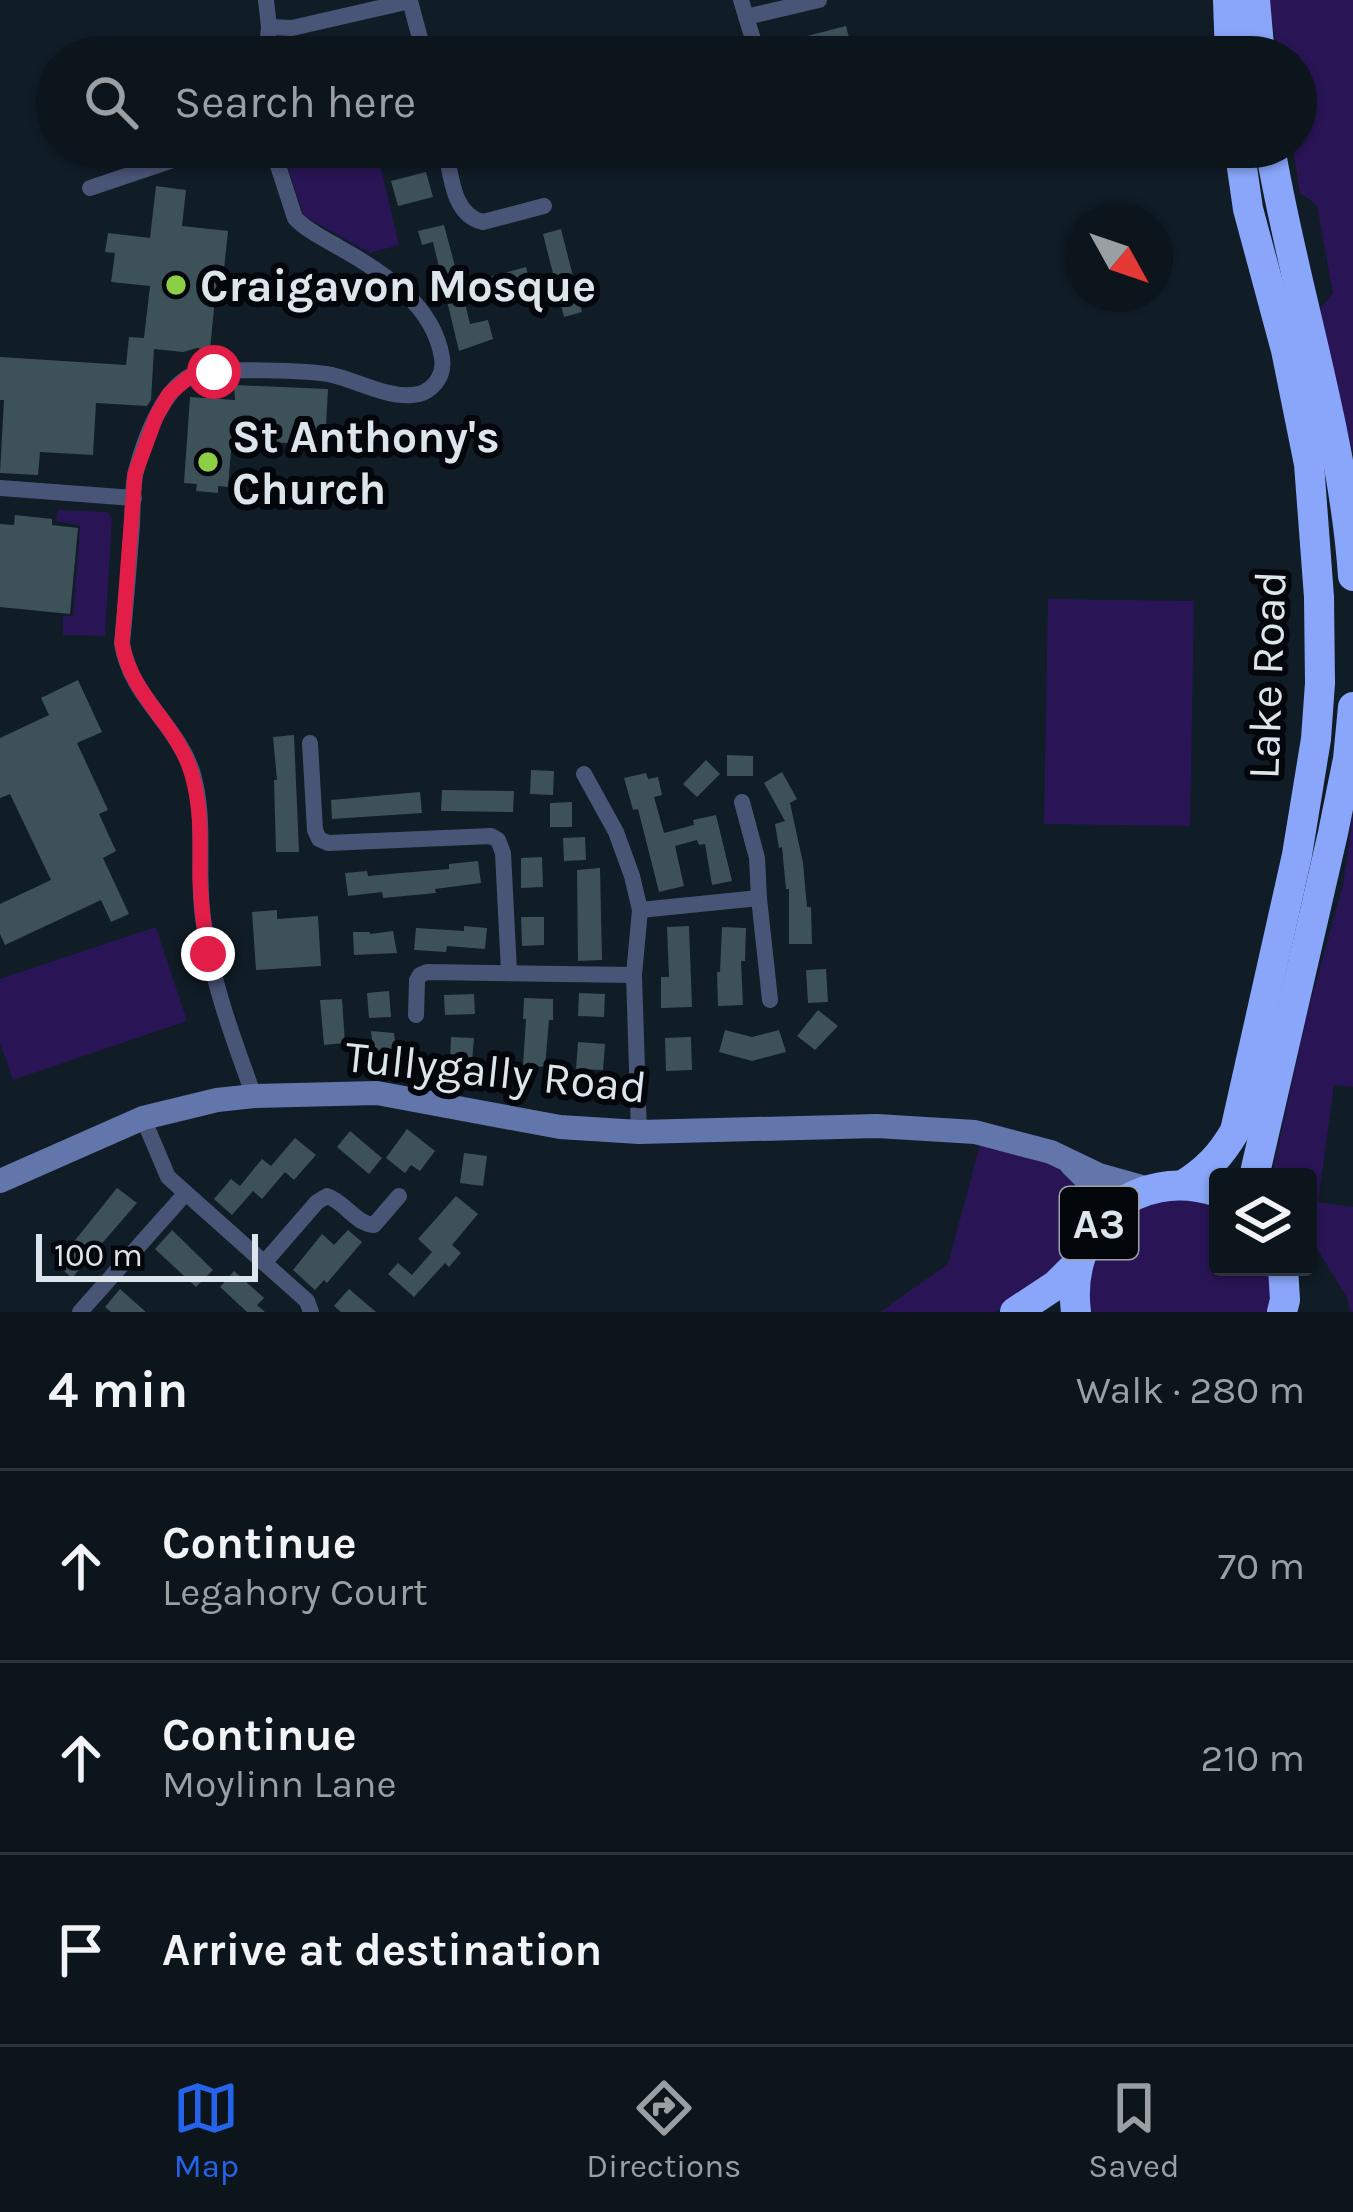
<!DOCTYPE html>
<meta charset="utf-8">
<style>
body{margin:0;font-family:Karla,sans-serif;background:#1a2229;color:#f1f3f6}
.controls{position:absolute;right:36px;bottom:36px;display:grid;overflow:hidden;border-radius:12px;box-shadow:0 3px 9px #0004}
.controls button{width:108px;height:108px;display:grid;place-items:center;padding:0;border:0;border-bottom:3px solid #2c343b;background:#0c151c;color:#f1f3f6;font:60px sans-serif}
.compass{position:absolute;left:1065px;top:204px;width:108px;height:108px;border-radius:50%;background:#0c151c;box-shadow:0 3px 9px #0004;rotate:130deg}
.scale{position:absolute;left:36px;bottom:30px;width:222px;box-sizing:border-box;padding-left:12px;border:6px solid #dde5ec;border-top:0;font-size:33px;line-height:42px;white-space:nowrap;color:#dde5ec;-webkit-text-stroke:9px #03060a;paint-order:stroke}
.stop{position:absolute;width:36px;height:36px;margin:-27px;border:9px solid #e11d48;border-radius:50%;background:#fff}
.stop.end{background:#e11d48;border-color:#fff;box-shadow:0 3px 12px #0008}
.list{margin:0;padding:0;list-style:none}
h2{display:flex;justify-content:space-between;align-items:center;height:156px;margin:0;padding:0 48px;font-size:51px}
h2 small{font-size:39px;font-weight:400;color:#9a9fa3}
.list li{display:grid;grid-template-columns:78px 1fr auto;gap:36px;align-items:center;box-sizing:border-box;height:192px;padding:0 48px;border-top:3px solid #2c343b}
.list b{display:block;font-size:45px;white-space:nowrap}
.list p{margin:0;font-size:39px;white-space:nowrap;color:#9a9fa3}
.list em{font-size:39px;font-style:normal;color:#9a9fa3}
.icon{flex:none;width:66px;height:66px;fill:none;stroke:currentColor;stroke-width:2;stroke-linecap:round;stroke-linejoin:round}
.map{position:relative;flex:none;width:1353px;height:1312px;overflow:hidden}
.search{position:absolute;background:#0c151c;box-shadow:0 3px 9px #0004;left:36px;right:36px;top:36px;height:132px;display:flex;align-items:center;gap:30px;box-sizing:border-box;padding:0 42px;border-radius:66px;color:#9a9fa3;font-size:45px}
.sheet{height:732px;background:#0c151c}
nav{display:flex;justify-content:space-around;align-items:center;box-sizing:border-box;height:168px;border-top:3px solid #2c343b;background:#0c151c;font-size:33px;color:#9a9fa3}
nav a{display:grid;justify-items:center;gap:6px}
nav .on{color:#2563eb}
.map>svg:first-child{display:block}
.green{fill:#291555}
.building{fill:#3d5158}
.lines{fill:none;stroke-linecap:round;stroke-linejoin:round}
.street{stroke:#495576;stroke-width:16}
.secondary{stroke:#6376ab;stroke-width:24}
.highway{stroke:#89a6fa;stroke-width:30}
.route{stroke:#e11d48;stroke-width:15}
.poi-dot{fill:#8cce45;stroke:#03060a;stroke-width:4.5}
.labels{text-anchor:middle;stroke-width:12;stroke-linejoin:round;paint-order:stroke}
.shield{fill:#03060a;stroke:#9ca2a8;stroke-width:3}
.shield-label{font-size:42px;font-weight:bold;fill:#dde5ec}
.poi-label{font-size:45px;font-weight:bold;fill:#dde5ec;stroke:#03060a;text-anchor:start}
.street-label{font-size:45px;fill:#dde5ec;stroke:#03060a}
</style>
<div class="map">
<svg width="1353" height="1312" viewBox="0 0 1353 1312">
<rect width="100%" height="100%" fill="#101c26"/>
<g class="green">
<polygon points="1269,0 1353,0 1353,452 1317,313 1333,293 1317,205 1300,193 1293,147 1296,147 1296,57 1278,57"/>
<polygon points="281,147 376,147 399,245 370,253 304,216"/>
<polygon points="58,510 107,512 112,518 105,636 63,635 63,616 73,616 80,525 56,521"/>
<polygon points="1048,599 1194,601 1190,826 1044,824"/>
<polygon points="1353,813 1353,1087 1334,1085 1318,1202 1353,1207 1353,1312 1350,1312 1347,1297 1308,1234 1308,1177 1272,1175 1306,1019 1343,885"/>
<polygon points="156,927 187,1021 13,1080 0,1043 0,979"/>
<polygon points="980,1145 1048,1162 1068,1174 1078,1186 1084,1222 1066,1265 1027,1296 995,1312 880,1312 948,1264"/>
<path d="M1191 1201 1218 1208V1267H1268L1271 1275 1269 1312H1091C1084 1263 1109 1212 1162 1202 1171 1200 1181 1201 1191 1201Z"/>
</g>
<g class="building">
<polygon points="846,26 852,49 823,57 784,57 780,43"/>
<polygon points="426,172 433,197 398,206 391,181"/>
<polygon points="156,186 186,190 182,226 228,231 223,279 217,278 210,350 197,348 183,352 154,349 151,400 147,406 96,403 93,455 40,452 38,475 0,473 4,400 0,400 0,357 126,365 129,337 144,338 150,286 111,282 115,253 105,252 108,233 150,238"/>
<polygon points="444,225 460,285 526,267 530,282 464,299 470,324 488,320 493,339 459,351 433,242 422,245 418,231"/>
<polygon points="561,229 582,312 564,317 543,234"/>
<polygon points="234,385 328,389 325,445 232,440 228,487 218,486 218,493 196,491 197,484 184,483 190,397 235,400"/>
<polygon points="15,515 52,519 52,525 78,528 70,614 0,607 0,524 14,525"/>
<polygon points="78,680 102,732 77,743 108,810 99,814 116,851 103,858 129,914 111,922 101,900 5,945 0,934 0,904 51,880 10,794 0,798 0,738 49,715 41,698"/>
<polygon points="294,735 299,852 276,852 274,780 277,780 273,737"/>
<polygon points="727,755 753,756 753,776 727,776"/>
<polygon points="706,760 720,774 697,797 683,784"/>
<polygon points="531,770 554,771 553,795 530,794"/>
<polygon points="782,772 797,799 790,803 803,863 807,907 811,907 812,944 789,944 789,889 786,889 782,847 779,848 775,824 785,821 764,783"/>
<polygon points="646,773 648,779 658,777 662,795 654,797 664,833 694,825 693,820 716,815 732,881 712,885 705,844 699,845 697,840 675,846 684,886 659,892 638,809 633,810 624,778"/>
<polygon points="442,790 514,791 513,812 441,811"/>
<polygon points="420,792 422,813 332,819 331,800"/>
<polygon points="572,802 572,827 550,827 550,803"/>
<polygon points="585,837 586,860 564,861 563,838"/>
<polygon points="542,857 543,887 521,888 521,858"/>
<polygon points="478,861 481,883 435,889 436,893 383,898 382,892 348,896 345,873 367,871 368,876 401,873 449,869 449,864"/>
<polygon points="600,868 602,960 578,961 577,870"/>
<polygon points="277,910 277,919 318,916 321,966 256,970 252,912"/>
<polygon points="521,917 544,917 544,945 522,946"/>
<polygon points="464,926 487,928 485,949 447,946 446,952 414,950 416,928 464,931"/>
<polygon points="689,926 692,1007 661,1008 661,977 669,977 667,927"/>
<polygon points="722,927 746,928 745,961 741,961 743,1005 718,1006 717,972 720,972"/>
<polygon points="393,931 397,953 354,955 353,932 370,932 370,934"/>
<polygon points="826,969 828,1002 808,1003 806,970"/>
<polygon points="389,991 391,1017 369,1018 367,993"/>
<polygon points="579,993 605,994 604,1017 578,1016"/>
<polygon points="474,994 475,1014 445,1015 444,995"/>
<polygon points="524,998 553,999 553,1020 549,1020 545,1067 523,1065 526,1019 523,1019"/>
<polygon points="342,999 345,1043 324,1045 320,1000"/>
<polygon points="818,1010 838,1026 815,1050 797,1036"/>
<polygon points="725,1030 752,1037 779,1030 786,1052 752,1061 719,1052"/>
<polygon points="371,1031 394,1033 396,1052 374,1055"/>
<polygon points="451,1037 474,1038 472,1062 450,1060"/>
<polygon points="691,1037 692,1070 666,1071 665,1038"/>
<polygon points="578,1042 605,1044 603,1070 576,1069"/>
<polygon points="407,1129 435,1151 420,1171 411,1165 405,1173 386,1158"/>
<polygon points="350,1131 382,1158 369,1174 337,1147"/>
<polygon points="295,1138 316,1155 294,1180 285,1172 262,1199 253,1191 232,1215 214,1199 231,1179 240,1186 262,1159 271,1166"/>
<polygon points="464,1153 487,1156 483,1186 460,1183"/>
<polygon points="117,1188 137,1203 72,1278 56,1264"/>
<polygon points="456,1196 478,1214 452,1245 461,1253 449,1267 445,1263 414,1297 388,1274 398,1263 412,1275 432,1252 418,1239"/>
<polygon points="172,1230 213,1270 196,1287 155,1249"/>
<polygon points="348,1230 362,1242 327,1283 324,1280 315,1290 293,1270 322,1234 334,1245"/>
<polygon points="234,1271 264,1298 257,1305 265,1312 247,1312 220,1287"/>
<polygon points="120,1289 146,1312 111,1312 105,1307"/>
<polygon points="349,1289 376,1312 341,1312 334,1306"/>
</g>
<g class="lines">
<g class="street">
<polyline points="741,0 755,46"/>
<polyline points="746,17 819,0"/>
<polyline points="269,27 292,28 410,1 425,57"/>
<polyline points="266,57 269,27 266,0"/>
<path d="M445 147C451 174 452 215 483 222L544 206"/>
<polyline points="90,188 212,147"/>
<polyline points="0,488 134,498"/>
<polyline points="310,743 315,830 319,839 328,843 491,836 498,840 503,853 509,971"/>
<polyline points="584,774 616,832 632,876 640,910 634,975 639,1132"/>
<polyline points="742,802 757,858 759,898"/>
<polyline points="640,910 759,898 770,1000"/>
<polyline points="416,1015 417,980 420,975 427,972 634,975"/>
<path d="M254 1096C233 1038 211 980 203 918 196 869 207 819 192 771 175 722 130 696 122 643 126 604 129 564 132 525 133 508 132 487 136 471 144 440 164 384 196 374 217 368 310 370 332 375 358 381 385 397 412 395 431 394 445 377 442 358 434 305 383 272 340 248 325 239 307 231 295 218L272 147"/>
<polyline points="143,1118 168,1177 307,1301 311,1312"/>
<path d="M264 1263 317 1202 327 1196C345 1202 356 1224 374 1225L399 1196"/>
<polyline points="80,1312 185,1194"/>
</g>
<g class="secondary">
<polyline points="1072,1165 1086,1179 1097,1224"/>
<polyline points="0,1181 143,1118 217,1100 254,1096 377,1093 560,1127 639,1132 877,1126 975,1132 1051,1152 1099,1175 1149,1189"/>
</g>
<g class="highway">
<polyline points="1228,0 1230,57"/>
<polyline points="1255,0 1260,57"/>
<path d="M1270 147C1294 290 1343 431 1353 576"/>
<polyline points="1254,1177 1333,833 1348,759 1353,707"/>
<path d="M1183 1185C1207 1170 1221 1155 1235 1131L1297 855 1316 739 1320 683 1319 597 1309 464 1286 350 1248 209 1239 147"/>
<polyline points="1015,1312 1056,1285 1077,1264"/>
<path d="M1076 1312C1065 1227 1135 1165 1218 1192"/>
<polyline points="1282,1312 1285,1300 1283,1267"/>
</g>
</g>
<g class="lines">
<path class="route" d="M208 954C204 929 201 904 200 879 200 843 202 810 192 775 178 724 131 697 122 643L135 474 156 417 169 394 189 377 214 372"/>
</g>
<g class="poi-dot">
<circle cx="176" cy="285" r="12"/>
<circle cx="208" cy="462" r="12"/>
</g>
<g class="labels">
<rect class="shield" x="1060" y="1187" width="78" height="72" rx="9"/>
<g class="shield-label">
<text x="1099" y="1238">A3</text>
</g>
<g class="poi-label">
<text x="200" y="301">Craigavon Mosque</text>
<text x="232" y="452">St Anthony's<tspan x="232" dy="52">Church</tspan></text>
</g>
<g class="street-label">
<text transform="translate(1266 675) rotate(-88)" y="16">Lake Road</text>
<text transform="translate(496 1071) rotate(6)" y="16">Tullygally Road</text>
</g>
</g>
</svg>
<div class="controls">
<button><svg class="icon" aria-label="layers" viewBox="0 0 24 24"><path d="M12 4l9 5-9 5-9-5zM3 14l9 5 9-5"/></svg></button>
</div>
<svg class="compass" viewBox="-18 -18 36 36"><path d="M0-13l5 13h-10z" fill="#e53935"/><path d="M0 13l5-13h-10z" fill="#9a9fa3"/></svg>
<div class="scale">100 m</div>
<div class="stop" style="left:214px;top:372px"></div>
<div class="stop end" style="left:208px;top:954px"></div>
<div class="search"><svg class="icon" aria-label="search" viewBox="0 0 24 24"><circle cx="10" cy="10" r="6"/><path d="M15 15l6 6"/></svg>Search here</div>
</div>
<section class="sheet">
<h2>4 min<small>Walk · 280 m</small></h2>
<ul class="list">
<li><svg class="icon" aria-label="ahead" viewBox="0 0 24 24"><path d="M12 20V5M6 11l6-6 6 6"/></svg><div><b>Continue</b><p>Legahory Court</p></div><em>70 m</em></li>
<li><svg class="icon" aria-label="ahead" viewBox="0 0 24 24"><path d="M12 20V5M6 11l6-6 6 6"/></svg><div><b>Continue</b><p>Moylinn Lane</p></div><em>210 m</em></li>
<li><svg class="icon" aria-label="arrive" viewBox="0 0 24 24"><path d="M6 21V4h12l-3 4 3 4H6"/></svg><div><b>Arrive at destination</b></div></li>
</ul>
</section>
<nav>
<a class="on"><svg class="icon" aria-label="map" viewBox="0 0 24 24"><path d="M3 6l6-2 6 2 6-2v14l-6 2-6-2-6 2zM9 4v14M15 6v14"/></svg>Map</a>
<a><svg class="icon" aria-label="directions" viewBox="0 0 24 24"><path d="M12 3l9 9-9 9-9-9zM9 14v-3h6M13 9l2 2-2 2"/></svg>Directions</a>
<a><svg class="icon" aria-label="saved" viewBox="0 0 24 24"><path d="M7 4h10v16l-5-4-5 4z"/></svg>Saved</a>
</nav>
